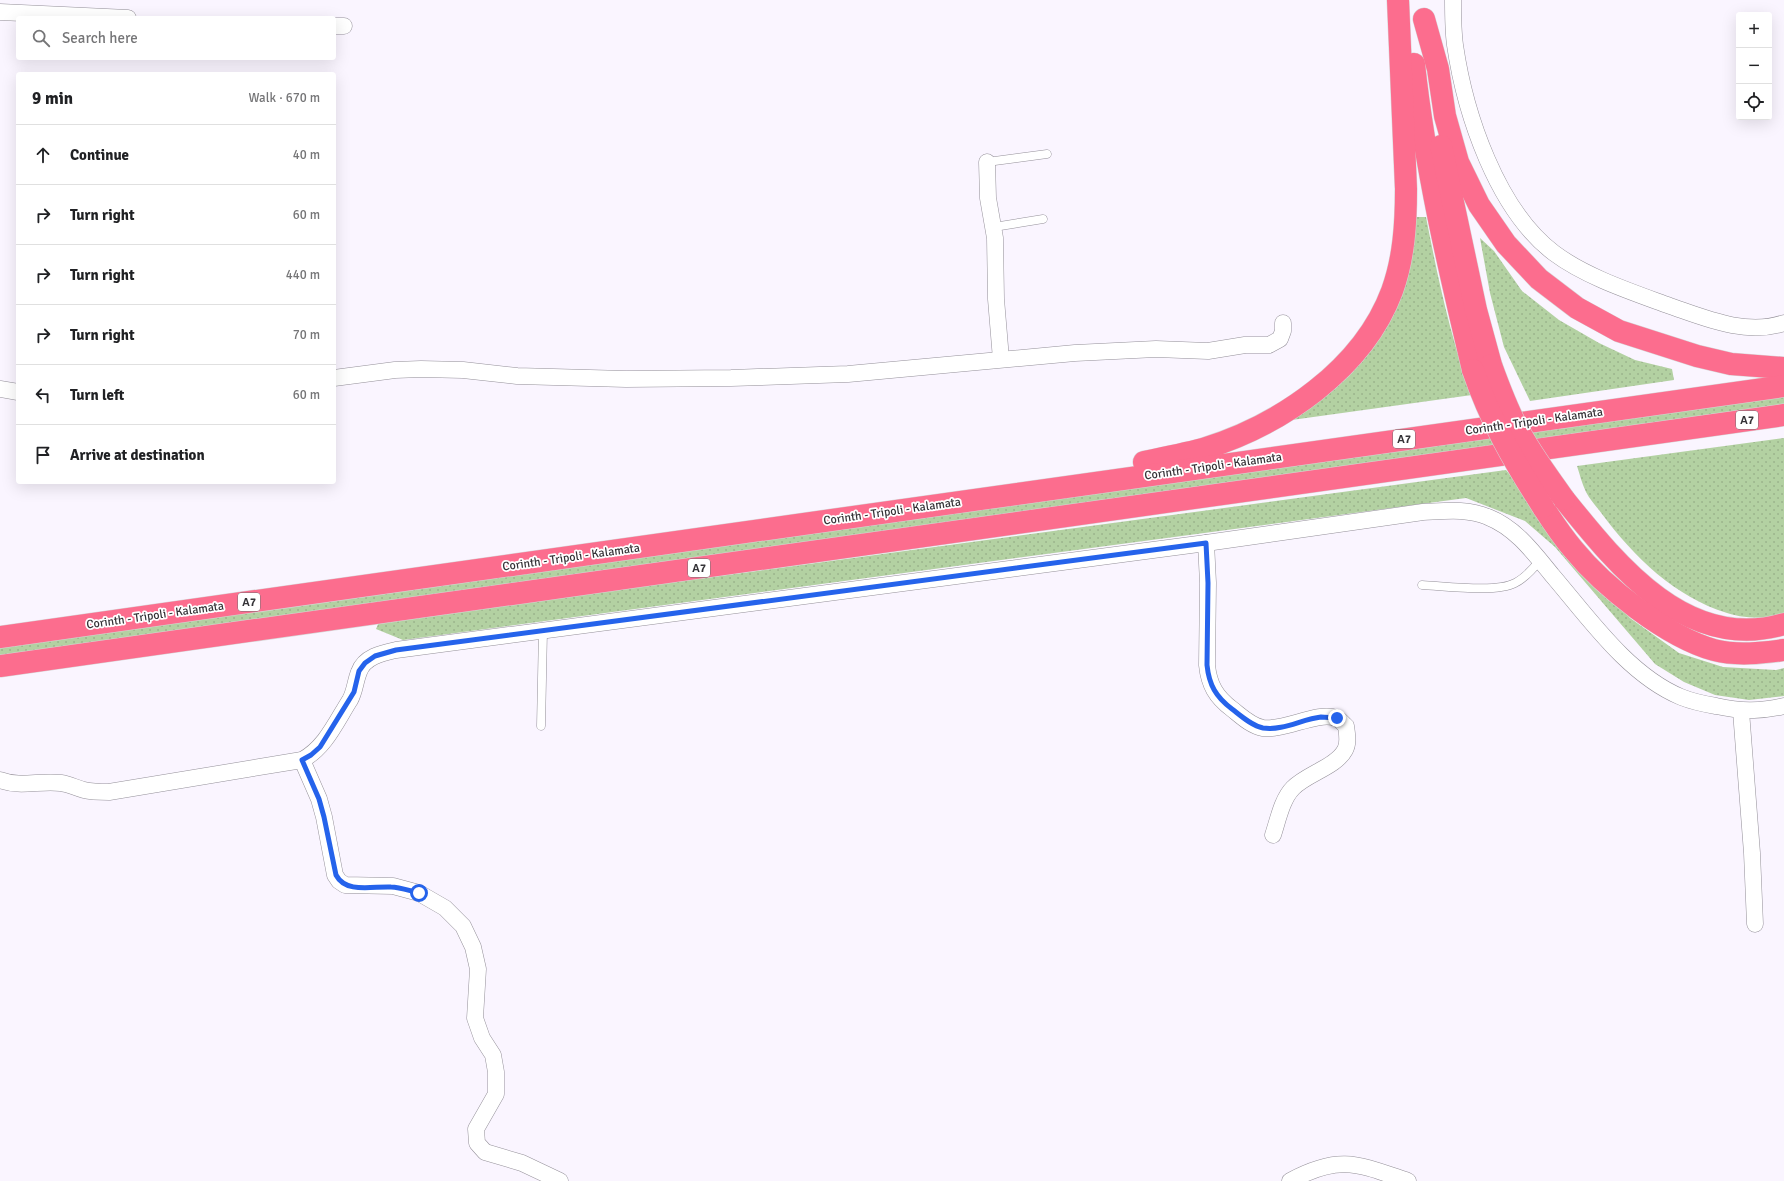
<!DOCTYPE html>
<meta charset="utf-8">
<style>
body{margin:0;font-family:Signika,sans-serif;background:#f2f2f2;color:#202124}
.controls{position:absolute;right:12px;top:12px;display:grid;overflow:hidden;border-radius:4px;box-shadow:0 4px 16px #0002}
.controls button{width:36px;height:36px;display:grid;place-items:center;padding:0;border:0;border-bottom:1px solid #e0e0e0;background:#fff;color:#202124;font:20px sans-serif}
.stop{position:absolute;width:12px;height:12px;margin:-9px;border:3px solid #2563eb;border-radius:50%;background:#fff}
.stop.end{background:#2563eb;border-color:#fff;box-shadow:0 1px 4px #0008}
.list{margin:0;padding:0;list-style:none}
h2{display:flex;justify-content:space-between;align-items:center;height:52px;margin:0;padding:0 16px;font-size:17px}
h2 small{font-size:13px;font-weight:400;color:#757577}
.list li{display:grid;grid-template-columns:26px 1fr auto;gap:12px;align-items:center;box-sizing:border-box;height:60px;padding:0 16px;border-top:1px solid #e0e0e0}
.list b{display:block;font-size:15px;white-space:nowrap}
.list em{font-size:13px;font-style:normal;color:#757577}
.icon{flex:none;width:22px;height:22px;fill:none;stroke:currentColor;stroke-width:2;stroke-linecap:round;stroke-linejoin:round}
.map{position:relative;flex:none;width:1784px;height:1181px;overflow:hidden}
.search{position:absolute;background:#fff;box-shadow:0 4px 16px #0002;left:16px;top:16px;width:320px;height:44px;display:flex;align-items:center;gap:10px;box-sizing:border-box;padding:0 14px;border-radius:4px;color:#757577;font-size:15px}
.panel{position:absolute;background:#fff;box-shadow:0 4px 16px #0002;left:16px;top:72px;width:320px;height:412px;border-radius:4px}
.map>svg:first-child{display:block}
.grass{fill:url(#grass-dots)}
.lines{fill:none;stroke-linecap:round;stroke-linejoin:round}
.lane-casing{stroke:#949099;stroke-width:9}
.street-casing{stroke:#949099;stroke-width:17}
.highway-casing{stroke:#d7d6d7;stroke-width:23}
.lane{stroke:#fff;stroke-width:8}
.street{stroke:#fff;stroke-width:16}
.highway{stroke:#fc6d8e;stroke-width:22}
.highway-bridge-casing{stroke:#d7d6d7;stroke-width:23;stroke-linecap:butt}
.highway-bridge{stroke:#fc6d8e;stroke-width:22}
.route{stroke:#2563eb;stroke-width:5}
.labels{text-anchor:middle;stroke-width:3.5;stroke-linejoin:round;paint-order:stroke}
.shield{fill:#fff;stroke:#727073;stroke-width:1}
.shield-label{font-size:11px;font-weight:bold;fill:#353337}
.street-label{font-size:12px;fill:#353337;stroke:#fff}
</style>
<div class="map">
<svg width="1784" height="1181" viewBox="0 0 1784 1181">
<defs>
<pattern id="grass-dots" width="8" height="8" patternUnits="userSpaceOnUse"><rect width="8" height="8" fill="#b3d1a2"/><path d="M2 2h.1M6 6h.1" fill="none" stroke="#9bb48c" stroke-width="1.8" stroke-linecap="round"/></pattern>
</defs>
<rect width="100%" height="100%" fill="#faf5ff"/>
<g class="grass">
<path d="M1413 217H1426C1438 278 1450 337 1472 395L1270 423 1354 361Z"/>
<polygon points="1480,238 1494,251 1522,291 1559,320 1599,343 1635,360 1672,369 1674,380 1530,401 1504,347 1490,293"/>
<polygon points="1784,396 1784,404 0,656 0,648"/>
<path d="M1784 438V617C1765 618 1745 619 1727 613 1675 597 1634 557 1602 514 1597 507 1590 500 1586 492 1582 484 1580 475 1577 466Z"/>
<polygon points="1506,470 1630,618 1679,653 1723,667 1776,670 1784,668 1784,696 1749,700 1715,695 1684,682 1655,664 1555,547 1525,521 1466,498 403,640 376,629 379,622"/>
</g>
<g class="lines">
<defs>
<g id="lane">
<polyline points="987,162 1047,154"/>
<polyline points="994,227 1043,219"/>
<path d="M1422 585C1445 586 1497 593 1515 583 1525 578 1533 569 1540 560"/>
<polyline points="541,726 543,631"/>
</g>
<g id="street">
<path d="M1453 0C1453 15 1453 30 1455 45 1465 114 1497 210 1554 253 1586 277 1632 292 1670 306 1705 318 1746 336 1784 323"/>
<polyline points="0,12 128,18"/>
<polyline points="334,26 344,26"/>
<polyline points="987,162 988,198 995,238 996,299 1001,359"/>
<polyline points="334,378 395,370 421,369 463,370 517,376 626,379 731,378 848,374 1075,353 1156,349 1208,351 1245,345 1269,345 1280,339 1283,331 1283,323"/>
<polyline points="0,389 18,392"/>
<path d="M1206 543 1208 583 1207 665C1209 685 1216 697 1232 709 1241 716 1251 726 1263 728 1284 731 1318 711 1336 718 1340 719 1343 724 1346 726 1347 734 1349 743 1345 750 1336 767 1306 774 1293 788 1282 799 1278 820 1273 835"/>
<polyline points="1741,711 1752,853 1755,924"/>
<polyline points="302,760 319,799 324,817 335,875 339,881 345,885 393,886 419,893 445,908 463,926 473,947 478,969 475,1018 482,1038 493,1055 496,1072 496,1094 476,1129 477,1143 485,1152 522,1163 560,1181"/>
<path d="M0 780C21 788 40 780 61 783 69 784 76 788 84 790 92 792 101 792 109 792L302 760C325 748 336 722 350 700 355 691 355 682 359 672 364 657 382 653 396 650L1206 543 1423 512C1445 511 1467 508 1488 517 1516 528 1534 553 1552 575 1588 617 1628 675 1681 697 1691 701 1704 704 1716 706 1740 711 1759 712 1784 706"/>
<path d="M1290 1181C1340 1154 1358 1164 1408 1181"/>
</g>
<g id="highway">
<polyline points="1424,19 1438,69 1445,116 1458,162 1479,205 1506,244 1539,279 1577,308 1619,331 1697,356 1731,364 1784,368"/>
<path d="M1414 64C1425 167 1449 269 1473 370"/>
<polyline points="1441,146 1476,310 1491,365"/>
<path d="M1144 462C1164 458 1184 454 1203 449 1281 425 1363 369 1392 291 1404 258 1406 223 1406 189L1398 0"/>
<path d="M1564 499C1617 565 1687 653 1784 624"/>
<path d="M1543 507C1552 521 1562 536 1573 549 1604 587 1667 637 1714 650 1737 656 1762 653 1784 650"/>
<polyline points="0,637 1784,386"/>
<polyline points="0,666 1784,415"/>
</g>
</defs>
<use href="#lane" class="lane-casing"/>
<use href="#street" class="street-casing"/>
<use href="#highway" class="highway-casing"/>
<use href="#lane" class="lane"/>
<use href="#street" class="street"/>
<use href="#highway" class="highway"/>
<defs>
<g id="highway-bridge">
<path d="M1491 365C1499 387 1507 409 1518 429 1531 454 1548 476 1564 499"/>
<path d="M1473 370C1490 420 1514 462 1543 507"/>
</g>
</defs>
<use href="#highway-bridge" class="highway-bridge-casing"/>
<use href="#highway-bridge" class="highway-bridge"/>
</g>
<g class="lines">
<path class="route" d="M419 893C410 891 400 887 391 887 373 886 346 894 336 875L324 817 319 799 302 760 311 755 320 747 354 692 359 671 365 663 375 656 396 650 1206 543 1208 583 1207 665C1209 685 1216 697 1232 709 1241 716 1252 726 1263 728 1283 731 1302 719 1321 717 1326 717 1332 718 1337 718"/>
</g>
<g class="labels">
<g class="shield">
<rect x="1736" y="411" width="22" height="18" rx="3"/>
<rect x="1393" y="430" width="22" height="18" rx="3"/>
<rect x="688" y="559" width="22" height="18" rx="3"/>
<rect x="238" y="593" width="22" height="18" rx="3"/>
</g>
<g class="shield-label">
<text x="1747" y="424">Α7</text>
<text x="1404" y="443">Α7</text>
<text x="699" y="572">Α7</text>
<text x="249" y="606">Α7</text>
</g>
<g class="street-label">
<text transform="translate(1534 421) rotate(-8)" y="4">Corinth - Tripoli - Kalamata</text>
<text transform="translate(1213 466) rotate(-8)" y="4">Corinth - Tripoli - Kalamata</text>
<text transform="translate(892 511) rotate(-8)" y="4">Corinth - Tripoli - Kalamata</text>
<text transform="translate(571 557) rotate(-8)" y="4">Corinth - Tripoli - Kalamata</text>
<text transform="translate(155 615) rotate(-8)" y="4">Corinth - Tripoli - Kalamata</text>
</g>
</g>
</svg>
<div class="controls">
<button>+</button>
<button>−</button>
<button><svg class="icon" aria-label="locate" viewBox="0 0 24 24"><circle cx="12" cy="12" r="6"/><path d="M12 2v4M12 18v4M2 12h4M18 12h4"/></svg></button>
</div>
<div class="stop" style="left:419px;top:893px"></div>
<div class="stop end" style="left:1337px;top:718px"></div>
<div class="search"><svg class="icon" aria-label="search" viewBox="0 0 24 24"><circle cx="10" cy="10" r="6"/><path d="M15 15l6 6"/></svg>Search here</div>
<section class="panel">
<h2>9 min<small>Walk · 670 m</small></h2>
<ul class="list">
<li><svg class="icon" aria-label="ahead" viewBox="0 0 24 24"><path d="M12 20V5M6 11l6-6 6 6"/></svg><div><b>Continue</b></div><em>40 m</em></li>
<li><svg class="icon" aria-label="right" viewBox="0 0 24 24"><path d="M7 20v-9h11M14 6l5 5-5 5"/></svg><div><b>Turn right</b></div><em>60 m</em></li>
<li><svg class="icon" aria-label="right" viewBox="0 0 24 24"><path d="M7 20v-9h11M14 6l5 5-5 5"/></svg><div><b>Turn right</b></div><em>440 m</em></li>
<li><svg class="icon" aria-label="right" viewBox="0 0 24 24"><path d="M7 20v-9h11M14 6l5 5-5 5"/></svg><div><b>Turn right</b></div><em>70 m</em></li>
<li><svg class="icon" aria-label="left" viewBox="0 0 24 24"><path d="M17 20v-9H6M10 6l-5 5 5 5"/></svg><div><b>Turn left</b></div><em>60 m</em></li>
<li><svg class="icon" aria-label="arrive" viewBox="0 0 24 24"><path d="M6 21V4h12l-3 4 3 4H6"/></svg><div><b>Arrive at destination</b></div></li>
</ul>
</section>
</div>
